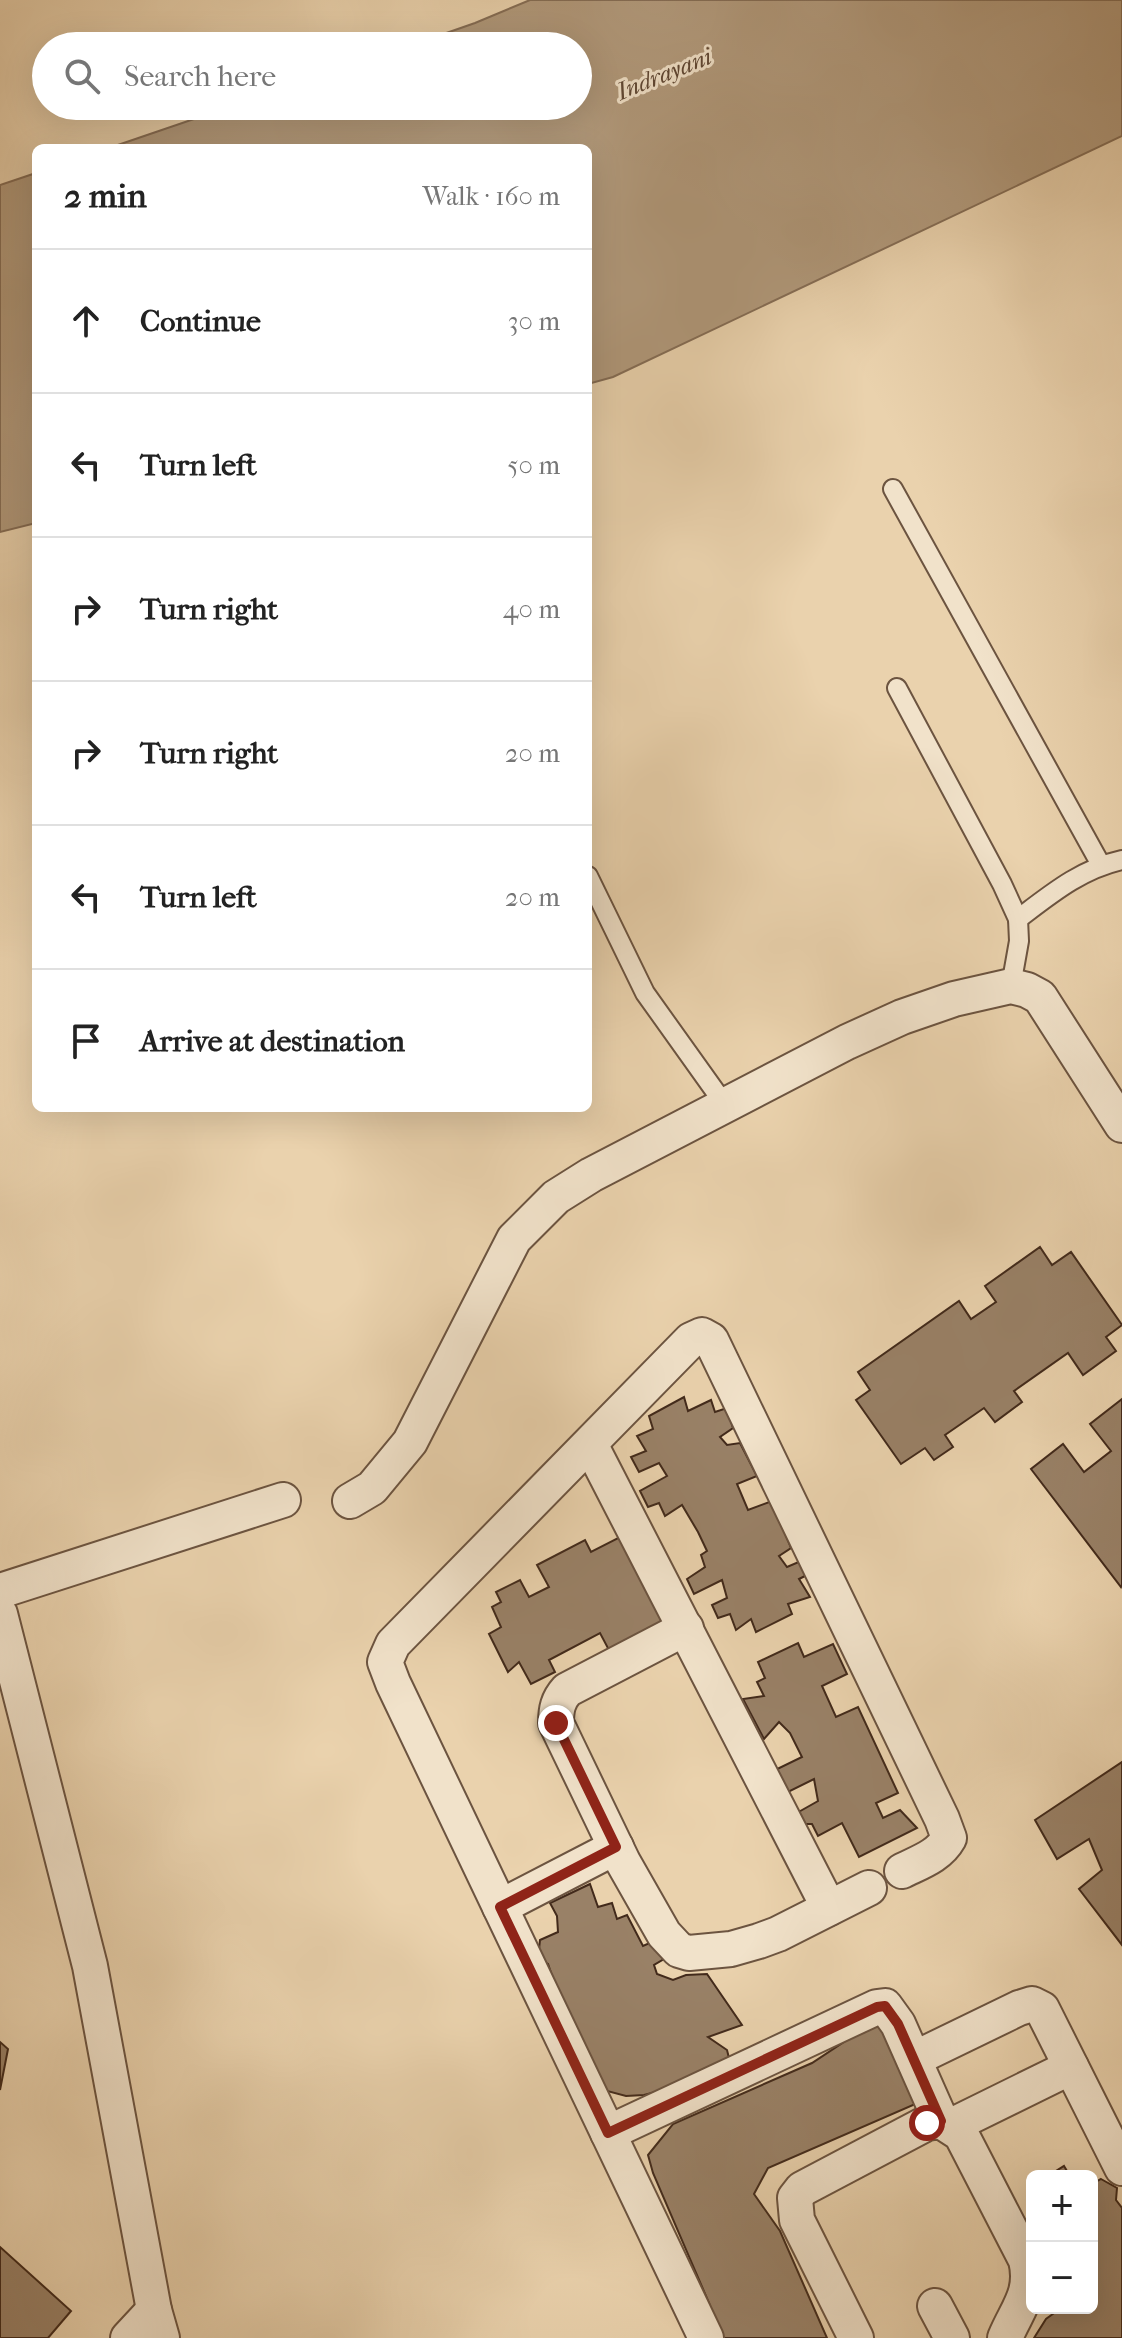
<!DOCTYPE html>
<meta charset="utf-8">
<style>
body{margin:0;font-family:"IM FELL French Canon",serif;background:#f2f2f2;color:#222}
.controls{position:absolute;right:24px;bottom:24px;display:grid;overflow:hidden;border-radius:12px;box-shadow:0 8px 32px #0002}
.controls button{width:72px;height:72px;display:grid;place-items:center;padding:0;border:0;border-bottom:2px solid #e0e0e0;background:#fff;color:#222;font:40px sans-serif}
.stop{position:absolute;width:24px;height:24px;margin:-18px;border:6px solid #8f2418;border-radius:50%;background:#fff}
.stop.end{background:#8f2418;border-color:#fff;box-shadow:0 2px 8px #0008}
.list{margin:0;padding:0;list-style:none}
h2{display:flex;justify-content:space-between;align-items:center;height:104px;margin:0;padding:0 32px;font-size:34px}
h2 small{font-size:26px;font-weight:400;color:#767676}
.list li{display:grid;grid-template-columns:52px 1fr auto;gap:24px;align-items:center;box-sizing:border-box;height:144px;padding:0 32px;border-top:2px solid #e0e0e0}
.list b{display:block;font-size:30px;white-space:nowrap}
.list em{font-size:26px;font-style:normal;color:#767676}
.icon{flex:none;width:44px;height:44px;fill:none;stroke:currentColor;stroke-width:2;stroke-linecap:round;stroke-linejoin:round}
.map{position:relative;flex:none;width:1122px;height:2338px;overflow:hidden}
.search{position:absolute;background:#fff;box-shadow:0 8px 32px #0002;left:32px;top:32px;width:560px;height:88px;display:flex;align-items:center;gap:20px;box-sizing:border-box;padding:0 28px;border-radius:44px;color:#767676;font-size:30px}
.panel{position:absolute;background:#fff;box-shadow:0 8px 32px #0002;left:32px;top:144px;width:560px;height:968px;border-radius:12px}
.map>svg:first-child{display:block}
.water{fill:#b1997b;stroke:#856d55;stroke-width:2}
.building{fill:#998167;stroke:#422a1b;stroke-width:2}
.lines{fill:none;stroke-linecap:round;stroke-linejoin:round}
.lane-casing{stroke:#6c5440;stroke-width:22}
.street-casing{stroke:#6c5440;stroke-width:38}
.lane{stroke:#f1e2ca;stroke-width:18}
.street{stroke:#f1e2ca;stroke-width:34}
.route{stroke:#8f2418;stroke-width:10}
.labels{text-anchor:middle;stroke-width:6;stroke-linejoin:round;paint-order:stroke}
.water-label{font-size:24px;font-style:italic;fill:#5e4633;stroke:#f1e2ca}
</style>
<div class="map">
<svg width="1122" height="2338" viewBox="0 0 1122 2338">
<rect width="100%" height="100%" fill="#ead2ad"/>
<filter id="stains"><feTurbulence type="fractalNoise" baseFrequency=".0025" numOctaves="4"/><feColorMatrix values="0 0 0 0 .2 0 0 0 0 .09 0 0 0 0 .02 0 0 0 .5 -.17"/></filter>
<radialGradient id="worn" r=".72"><stop offset=".6" stop-color="#630" stop-opacity="0"/><stop offset="1" stop-color="#630" stop-opacity=".3"/></radialGradient>
<g class="water">
<polygon points="530,0 1122,0 1122,136 613,377 588,384 588,148 109,148 232,106 578,106 578,46 409,46 475,23"/>
<polygon points="36,173 36,523 0,532 0,185"/>
</g>
<g class="building">
<polygon points="1040,1247 1052,1265 1071,1252 1122,1325 1106,1337 1116,1351 1083,1375 1068,1353 1014,1391 1022,1402 995,1422 984,1408 945,1435 953,1447 934,1460 925,1448 901,1464 856,1400 870,1390 858,1372 959,1301 971,1319 996,1302 985,1286"/>
<polygon points="684,1397 688,1411 711,1400 715,1412 727,1408 733,1428 720,1437 727,1445 740,1443 757,1476 737,1484 748,1510 772,1501 791,1548 779,1556 787,1567 801,1561 809,1574 799,1579 810,1597 788,1604 792,1614 756,1632 751,1619 736,1630 730,1614 718,1618 712,1605 727,1598 722,1580 694,1594 687,1579 705,1567 701,1555 707,1551 698,1532 682,1505 665,1516 659,1503 648,1507 640,1491 667,1476 659,1463 639,1472 631,1457 646,1451 637,1436 653,1429 649,1416"/>
<polygon points="1122,1399 1122,1585 1121,1587 1031,1469 1063,1444 1084,1472 1111,1451 1090,1424"/>
<polygon points="622,1536 666,1622 610,1652 600,1633 549,1660 555,1672 531,1684 519,1662 508,1672 489,1634 501,1627 492,1607 501,1602 496,1592 520,1580 529,1597 549,1587 537,1565 585,1540 591,1552"/>
<polygon points="798,1643 804,1657 833,1644 847,1674 822,1686 836,1717 858,1707 898,1793 876,1803 883,1818 900,1810 917,1828 859,1857 842,1823 818,1836 812,1824 801,1824 795,1814 818,1801 814,1779 780,1796 769,1773 802,1757 790,1733 779,1722 764,1739 743,1699 764,1696 757,1682 765,1678 758,1662"/>
<polygon points="1122,1762 1122,1945 1079,1889 1102,1870 1089,1839 1057,1859 1035,1820"/>
<polygon points="590,1884 598,1907 612,1903 617,1919 627,1915 643,1946 661,1938 669,1956 654,1965 657,1974 673,1980 686,1975 707,1974 742,2025 708,2037 727,2050 730,2062 667,2089 644,2095 626,2096 607,2091 560,1999 548,1964 538,1959 540,1940 558,1932 557,1916 550,1903"/>
<polygon points="888,2022 920,2102 768,2168 754,2194 780,2231 827,2338 722,2338 709,2303 653,2173 648,2155 673,2124 812,2063 856,2034"/>
<polygon points="0,2042 8,2049 0,2090"/>
<polygon points="1064,2166 1070,2176 1048,2176"/>
<polygon points="1101,2179 1117,2188 1116,2200 1122,2208 1122,2338 1034,2338 1046,2319 1057,2311 1058,2308 1092,2308 1092,2184"/>
<polygon points="0,2247 71,2311 48,2338 0,2338"/>
</g>
<g class="lines">
<defs>
<g id="lane">
<polyline points="893,489 1101,865"/>
<polyline points="897,688 1002,884 1018,919 1019,941 1011,986"/>
<polyline points="588,876 645,993 725,1105"/>
<path d="M1018 919C1051 894 1081 869 1122 860"/>
</g>
<g id="street">
<polyline points="590,1444 829,1908"/>
<polyline points="350,1501 372,1488 410,1442 514,1239 556,1197 591,1175 847,1042 902,1017 954,999 1011,986 1027,990 1040,997 1122,1125"/>
<polyline points="0,1591 283,1500"/>
<polyline points="0,1614 90,1966 154,2310 162,2338"/>
<path d="M686 1628 567 1690C558 1700 556 1709 556 1723L623 1862 664 1934 679 1950 689 1953 731 1949 759 1941 778 1934 869 1888"/>
<polyline points="500,1907 616,1847"/>
<polyline points="914,2059 1019,2008 1032,2004 1042,2009 1122,2168"/>
<polyline points="951,2126 1071,2067"/>
<polyline points="608,2133 877,2007 885,2006 898,2024 941,2121"/>
<polyline points="935,2306 952,2338"/>
<polyline points="128,2338 154,2310"/>
<path d="M706 2338 393 1683 385 1662 393 1644 691 1340 702 1335 711 1340 942 1819 949 1838C939 1856 920 1862 902 1871"/>
<path d="M856 2338 797 2220 795 2198 802 2189 927 2123 941 2121 961 2134 1026 2260C1034 2293 1017 2309 1005 2338"/>
</g>
</defs>
<use href="#lane" class="lane-casing"/>
<use href="#street" class="street-casing"/>
<use href="#lane" class="lane"/>
<use href="#street" class="street"/>
</g>
<g class="lines">
<polyline class="route" points="556,1723 616,1847 500,1907 608,2133 877,2007 885,2006 898,2024 941,2121 927,2123"/>
</g>
<g class="labels">
<g class="water-label">
<text transform="translate(664 74) rotate(-22)" y="8">Indrayani</text>
</g>
</g>
<rect width="100%" height="100%" filter="url(#stains)"/>
<rect width="100%" height="100%" fill="url(#worn)"/>
</svg>
<div class="controls">
<button>+</button>
<button>−</button>
</div>
<div class="stop" style="left:927px;top:2123px"></div>
<div class="stop end" style="left:556px;top:1723px"></div>
<div class="search"><svg class="icon" aria-label="search" viewBox="0 0 24 24"><circle cx="10" cy="10" r="6"/><path d="M15 15l6 6"/></svg>Search here</div>
<section class="panel">
<h2>2 min<small>Walk · 160 m</small></h2>
<ul class="list">
<li><svg class="icon" aria-label="ahead" viewBox="0 0 24 24"><path d="M12 20V5M6 11l6-6 6 6"/></svg><div><b>Continue</b></div><em>30 m</em></li>
<li><svg class="icon" aria-label="left" viewBox="0 0 24 24"><path d="M17 20v-9H6M10 6l-5 5 5 5"/></svg><div><b>Turn left</b></div><em>50 m</em></li>
<li><svg class="icon" aria-label="right" viewBox="0 0 24 24"><path d="M7 20v-9h11M14 6l5 5-5 5"/></svg><div><b>Turn right</b></div><em>40 m</em></li>
<li><svg class="icon" aria-label="right" viewBox="0 0 24 24"><path d="M7 20v-9h11M14 6l5 5-5 5"/></svg><div><b>Turn right</b></div><em>20 m</em></li>
<li><svg class="icon" aria-label="left" viewBox="0 0 24 24"><path d="M17 20v-9H6M10 6l-5 5 5 5"/></svg><div><b>Turn left</b></div><em>20 m</em></li>
<li><svg class="icon" aria-label="arrive" viewBox="0 0 24 24"><path d="M6 21V4h12l-3 4 3 4H6"/></svg><div><b>Arrive at destination</b></div></li>
</ul>
</section>
</div>
